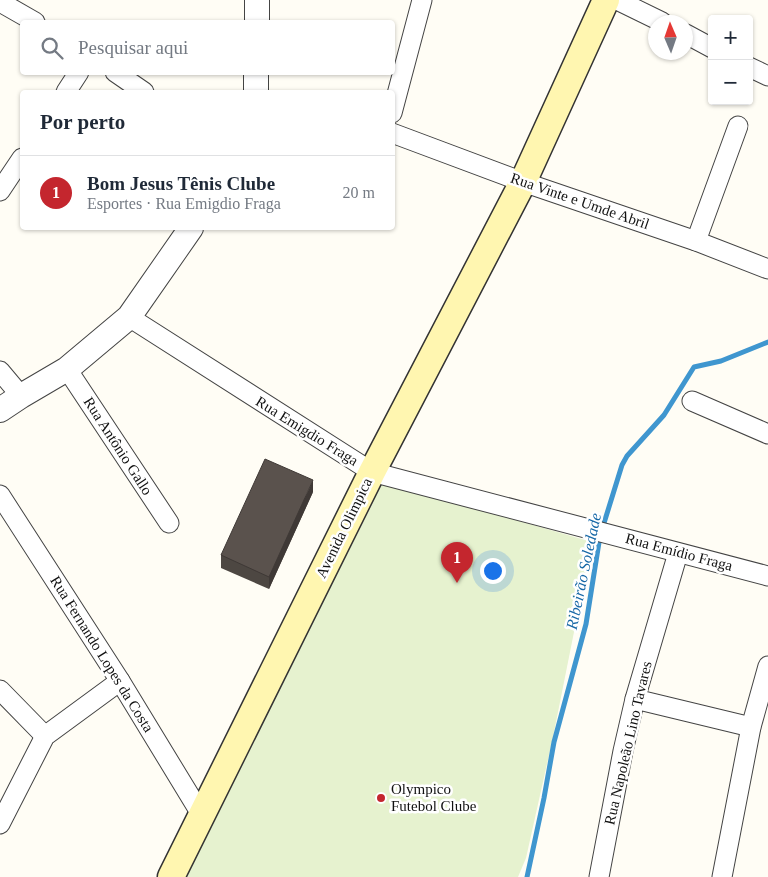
<!DOCTYPE html>
<html lang="pt">
<meta charset="utf-8">
<style>
body{margin:0;font-family:Georgia,serif;background:#f2f2f3;color:#1f2937}
.controls{position:absolute;right:15px;top:15px;display:grid;overflow:hidden;border-radius:5px;box-shadow:0 1px 4px #0004}
.controls button{width:45px;height:45px;display:grid;place-items:center;padding:0;border:0;border-bottom:1px solid #e0e1e3;background:#fff;color:#1f2937;font:25px sans-serif}
.compass{position:absolute;left:648px;top:15px;width:45px;height:45px;border-radius:50%;background:#fff;box-shadow:0 1px 4px #0004;rotate:358deg}
.you{position:absolute;left:492px;top:570px;width:18px;height:18px;margin:-12px;border:4px solid #fff;border-radius:50%;background:#1a73e8;box-shadow:0 0 0 8px #1a73e833}
.badge{display:grid;place-items:center;width:32px;height:32px;border-radius:50%;background:#c4262e;color:#fff;font-size:16px;font-weight:700}
.pin{position:absolute;translate:-50% -41px;filter:drop-shadow(0 1px 2px #0008)}
.pin::after{content:'';position:absolute;top:26px;width:18px;height:15px;background:inherit;clip-path:polygon(0 0,100% 0,50% 100%)}
.list{margin:0;padding:0;list-style:none}
h2{display:flex;justify-content:space-between;align-items:center;height:65px;margin:0;padding:0 20px;font-size:21px}
h2 small{font-size:16px;font-weight:400;color:#747a83}
.list li{display:grid;grid-template-columns:32px 1fr auto;gap:15px;align-items:center;box-sizing:border-box;height:75px;padding:0 20px;border-top:1px solid #e0e1e3}
.list b{display:block;font-size:19px;white-space:nowrap}
.list p{margin:0;font-size:16px;white-space:nowrap;color:#747a83}
.list em{font-size:16px;font-style:normal;color:#747a83}
.icon{flex:none;width:28px;height:28px;fill:none;stroke:currentColor;stroke-width:2;stroke-linecap:round;stroke-linejoin:round}
.map{position:relative;flex:none;width:768px;height:877px;overflow:hidden}
.search{position:absolute;background:#fff;box-shadow:0 1px 4px #0004;left:20px;top:20px;width:375px;height:55px;display:flex;align-items:center;gap:12px;box-sizing:border-box;padding:0 18px;border-radius:5px;color:#747a83;font-size:19px}
.panel{position:absolute;background:#fff;box-shadow:0 1px 4px #0004;left:20px;top:90px;width:375px;height:140px;border-radius:5px}
.map>svg:first-child{display:block}
.pitch{fill:#e6f2cf}
.lines{fill:none;stroke-linecap:round;stroke-linejoin:round}
.stream{stroke:#3f96cf;stroke-width:5}
.minor-casing{stroke:#444;stroke-width:21}
.tertiary-casing{stroke:#444;stroke-width:26}
.secondary-casing{stroke:#333;stroke-width:29}
.minor{stroke:#fff;stroke-width:19}
.tertiary{stroke:#fff;stroke-width:24}
.secondary{stroke:#fff6b0;stroke-width:26}
.wall{fill:#4d4742}
.shaded-wall{fill:#3f3936}
.building{fill:#5a524d;stroke:#3f3936}
.poi-dot{fill:#c4262e;stroke:#fff;stroke-width:2}
.labels{text-anchor:middle;stroke-width:5;stroke-linejoin:round;paint-order:stroke}
.street-label{font-size:15px;fill:#111;stroke:#fff}
.poi-label{font-size:15px;fill:#111;stroke:#fff;text-anchor:start}
.water-label{font-size:16px;font-style:italic;fill:#1768a6;stroke:#fff}
</style>
<div class="map">
<svg width="768" height="877" viewBox="0 0 768 877">
<rect width="100%" height="100%" fill="#fffdf5"/>
<polygon class="pitch" points="381,481 592,542 553,737 526,858 518,877 183,877"/>
<g class="lines">
<polyline class="stream" points="527,877 544,798 554,742 586,624 600,536 622,465 627,456 664,415 694,367 721,361 768,342"/>
<defs>
<g id="minor">
<polyline points="617,0 662,22"/>
<polyline points="0,2 35,22"/>
<polyline points="686,34 712,48"/>
<polyline points="749,67 768,76"/>
<polyline points="115,72 144,92"/>
<polyline points="66,92 79,72"/>
<polyline points="392,113 422,0"/>
<polyline points="392,133 523,182 696,241 768,269"/>
<polyline points="0,191 22,158"/>
<polyline points="696,241 738,126"/>
<polyline points="129,317 372,472 768,576"/>
<polyline points="67,369 169,523"/>
<polyline points="0,371 21,396"/>
<polyline points="692,401 768,434"/>
<polyline points="0,495 120,681 201,814"/>
<polyline points="0,690 45,736"/>
<polyline points="635,699 751,727"/>
<polyline points="0,824 45,736 120,681"/>
<polyline points="599,877 623,751 635,699 678,553"/>
<polyline points="722,877 751,727 768,666"/>
</g>
<g id="tertiary">
<polyline points="257,22 257,0"/>
<polyline points="256,92 256,72"/>
<polyline points="0,410 21,396 67,369 129,317 191,228"/>
</g>
<polyline id="secondary" points="171,877 372,472 523,182 606,0"/>
</defs>
<use href="#minor" class="minor-casing"/>
<use href="#tertiary" class="tertiary-casing"/>
<use href="#secondary" class="secondary-casing"/>
<use href="#minor" class="minor"/>
<use href="#tertiary" class="tertiary"/>
<use href="#secondary" class="secondary"/>
</g>
<polygon class="wall" points="313,492 269,589 221,568 221,555"/>
<polygon class="shaded-wall" points="313,480 313,492 269,589 269,577"/>
<polygon class="building" points="265,459 313,480 269,577 221,555"/>
<circle class="poi-dot" cx="381" cy="798" r="5"/>
<g class="labels">
<g class="street-label">
<text transform="translate(580 201) rotate(19)" y="5">Rua Vinte e Umde Abril</text>
<text transform="translate(307 431) rotate(32)" y="5">Rua Emigdio Fraga</text>
<text transform="translate(118 446) rotate(57)" y="5">Rua Antônio Gallo</text>
<text transform="translate(344 528) rotate(-64)" y="5">Avenida Olimpica</text>
<text transform="translate(679 552) rotate(15)" y="5">Rua Emídio Fraga</text>
<text transform="translate(102 654) rotate(58)" y="5">Rua Fernando Lopes da Costa</text>
<text transform="translate(628 743) rotate(-77)" y="5">Rua Napoleão Lino Tavares</text>
</g>
<g class="poi-label">
<text x="391" y="794">Olympico<tspan x="391" dy="17">Futebol Clube</tspan></text>
</g>
<g class="water-label">
<text transform="translate(583 571) rotate(-78)" y="6">Ribeirão Soledade</text>
</g>
</g>
</svg>
<div class="controls">
<button>+</button>
<button>−</button>
</div>
<svg class="compass" viewBox="-18 -18 36 36"><path d="M0-13l5 13h-10z" fill="#e53935"/><path d="M0 13l5-13h-10z" fill="#747a83"/></svg>
<div class="you"></div>
<div class="pin badge" style="left:457px;top:583px">1</div>
<div class="search"><svg class="icon" aria-label="search" viewBox="0 0 24 24"><circle cx="10" cy="10" r="6"/><path d="M15 15l6 6"/></svg>Pesquisar aqui</div>
<section class="panel">
<h2>Por perto<small></small></h2>
<ul class="list">
<li><span class="badge">1</span><div><b>Bom Jesus Tênis Clube</b><p>Esportes · Rua Emigdio Fraga</p></div><em>20 m</em></li>
</ul>
</section>
</div>
